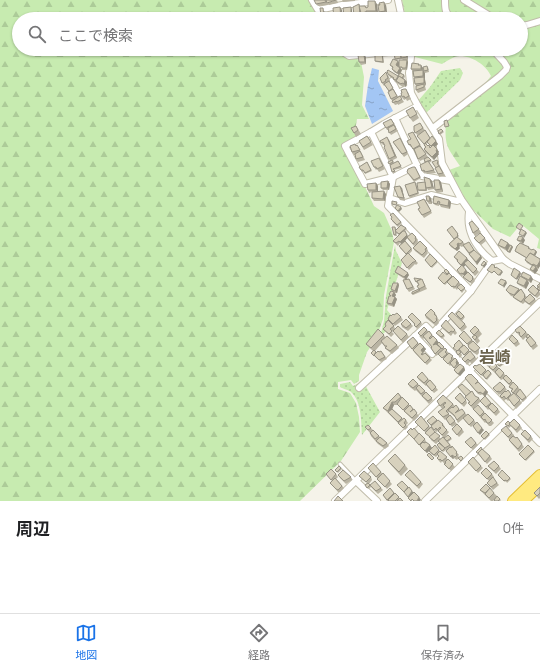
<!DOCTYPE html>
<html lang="ja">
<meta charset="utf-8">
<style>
body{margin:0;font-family:"Space Grotesk","Noto Sans JP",sans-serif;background:#f6f6f6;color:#202124}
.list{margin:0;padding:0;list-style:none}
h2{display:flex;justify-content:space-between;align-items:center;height:52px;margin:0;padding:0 16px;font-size:17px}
h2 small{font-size:13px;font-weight:400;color:#757577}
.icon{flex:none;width:22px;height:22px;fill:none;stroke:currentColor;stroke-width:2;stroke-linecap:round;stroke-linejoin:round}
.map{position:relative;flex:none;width:540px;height:501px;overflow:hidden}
.search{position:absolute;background:#fff;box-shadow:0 1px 3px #0004;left:12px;right:12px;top:12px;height:44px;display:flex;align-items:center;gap:10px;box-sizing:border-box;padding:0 14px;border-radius:22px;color:#757577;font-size:15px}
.sheet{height:112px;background:#fff}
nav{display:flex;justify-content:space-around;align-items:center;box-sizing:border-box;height:56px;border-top:1px solid #e0e0e0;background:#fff;font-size:11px;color:#757577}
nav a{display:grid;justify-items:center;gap:2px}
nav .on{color:#1a73e8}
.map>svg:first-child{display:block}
.grass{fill:url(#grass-dots)}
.forest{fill:url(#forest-firs)}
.water{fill:url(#water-ripples)}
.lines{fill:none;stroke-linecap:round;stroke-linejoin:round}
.service-casing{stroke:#c1bdab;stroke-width:5}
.minor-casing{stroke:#c1bdab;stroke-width:8}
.trunk-casing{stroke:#e4be33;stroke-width:12}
.service{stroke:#fff;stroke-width:3}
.minor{stroke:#fff;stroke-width:6}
.trunk{stroke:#ffea80;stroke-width:10}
.wall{fill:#b9b4a3;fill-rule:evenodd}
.shaded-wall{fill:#969284}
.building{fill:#d7d1bd;stroke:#969284}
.labels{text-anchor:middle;stroke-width:3.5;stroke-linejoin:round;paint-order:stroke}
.quarter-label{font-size:16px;font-weight:bold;fill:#6c644d;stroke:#fff}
</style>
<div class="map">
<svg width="540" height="501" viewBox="0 0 540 501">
<defs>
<pattern id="grass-dots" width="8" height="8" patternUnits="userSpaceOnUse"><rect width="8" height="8" fill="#c7ebb0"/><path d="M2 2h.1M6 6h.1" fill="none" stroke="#accb98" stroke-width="1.8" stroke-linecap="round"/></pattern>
<pattern id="forest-firs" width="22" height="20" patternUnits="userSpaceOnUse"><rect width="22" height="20" fill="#c7ebb0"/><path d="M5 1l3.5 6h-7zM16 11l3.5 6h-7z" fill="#accb98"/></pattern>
<pattern id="water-ripples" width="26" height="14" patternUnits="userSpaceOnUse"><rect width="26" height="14" fill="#a3c6f4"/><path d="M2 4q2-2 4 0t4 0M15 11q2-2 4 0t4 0" fill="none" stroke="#87a2c6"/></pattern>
</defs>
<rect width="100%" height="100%" fill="#f5f3e9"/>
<g class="grass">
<polygon points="460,68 463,73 460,80 425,114 417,102 430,87 441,71"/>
<polygon points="395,245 396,251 402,263 387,310 393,317 390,327 380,337 384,321 386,296"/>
<path d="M363 381 380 412 362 435C361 422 362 402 351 392 349 390 343 389 340 387V384L350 382 353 386Z"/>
</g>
<g class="forest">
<polygon points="0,0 314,0 324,19 19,19 19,49 345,49 361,62 364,77 362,105 369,119 357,119 355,131 357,138 345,144 374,206 384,213 392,231 394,242 384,295 383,319 376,339 367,352 359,375 359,381 354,384 351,380 338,382 338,389 350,393 356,403 359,417 360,432 341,461 300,501 0,501"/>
<path d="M402 0H540V249L537 248 539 239 521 224 510 237 493 229 469 206 449 170 460 166C448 148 444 146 446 123L471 101 491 76C486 65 472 56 460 56 454 56 447 61 442 64L415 57 414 49H521V19H406Z"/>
</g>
<polygon class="water" points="372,68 379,70 378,81 393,111 372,124 365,106 368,85"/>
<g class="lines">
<defs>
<polyline id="service" points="340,464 356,481"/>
<g id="minor">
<polyline points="312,0 318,10 342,5 388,0"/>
<polyline points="398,0 402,19"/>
<path d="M445 0C445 8 445 14 452 19"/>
<polyline points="464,0 495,19"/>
<polyline points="521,26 527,25 540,21"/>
<polyline points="338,49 349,56 408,50"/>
<polyline points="409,49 411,57 409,73 411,93 418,106 439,139 442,163 461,199 503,259 510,264 540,279"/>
<polyline points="392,81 398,93 409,88"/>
<polyline points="418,106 384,124 371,132 393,177 388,206 471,291 433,333"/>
<polyline points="395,118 422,176 451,181"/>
<polyline points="433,128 500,76 506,70 507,67 504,62 492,49"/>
<polyline points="371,132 345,146 365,184 393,177 417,165"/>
<polyline points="389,198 405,203 431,195 457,201 461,199"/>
<path d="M469 212C466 233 476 248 492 261L503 259"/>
<polyline points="471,291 492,261"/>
<polyline points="415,336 432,354"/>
<polyline points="359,388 426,326 540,443"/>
<polyline points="356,481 377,501"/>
<polyline points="335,501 540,302"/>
<polyline points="425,501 540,389"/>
</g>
<g id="trunk">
<polyline points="513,501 540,475"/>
<polyline points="523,501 540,485"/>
</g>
</defs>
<use href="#service" class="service-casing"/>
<use href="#minor" class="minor-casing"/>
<use href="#trunk" class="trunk-casing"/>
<use href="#service" class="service"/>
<use href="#minor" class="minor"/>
<use href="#trunk" class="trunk"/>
</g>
<g class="wall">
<polygon points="326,0 328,5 318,6 316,4"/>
<polygon points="337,0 338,3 329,5 327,3"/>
<polygon points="342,0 355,0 355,1 343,2"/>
<polygon points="359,4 360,6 365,6 367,8 377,4 378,13 380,12 379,12 386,5 387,13 386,14 387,19 371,19 370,14 368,14 368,15 363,16 360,11 361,19 352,19 352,17 346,18 344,15 352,10 352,15 354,15"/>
<polygon points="325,11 325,12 332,15 323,19 321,16"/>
<polygon points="355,49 363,49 356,51"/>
<path d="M405 50 407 52 408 60H406H407L408 62 407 70H402V68H401L402 70 401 73 405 76 404 79 407 82 406 87 404 86 403 87 395 82 393 79 390 77 388 74 398 76 399 77 398 76 399 75 394 72 392 69 393 68 390 65 395 60 400 51ZM402 59 403 60 399 63 396 60Z"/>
<polygon points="383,55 384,63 376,62 375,61"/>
<polygon points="366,57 366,64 361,65 359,62"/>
<polygon points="419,64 423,68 423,70 425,73 425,79 426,85 425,86 426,90 418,93 416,90 416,86 415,84 415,78 414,77 413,72 411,69"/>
<polygon points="428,67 429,72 425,73 424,71"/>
<polygon points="388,74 390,81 389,81 398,97 400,96 404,102 398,105 398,104 395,105 391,99 389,91 385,85 384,86 382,83"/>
<polygon points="408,92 411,99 407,101 406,99 404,100 402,97"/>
<polygon points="413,107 419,118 413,122 410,118"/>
<polygon points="391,119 396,127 395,127 398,131 391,135 388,130 387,130 386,128"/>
<path d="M420 123 430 138 438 144 435 147 439 152 438 153 439 154 434 160 425 152 424 149 425 147 424 145V144L420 134 417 135 414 130ZM428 143 431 147V148L426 144Z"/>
<polygon points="356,126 361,134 356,137 354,133"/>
<polygon points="441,129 444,132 440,135 438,131"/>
<polygon points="413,132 422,148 428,157 432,161 429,163 436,173 427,174 426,172 424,173 422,171 425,162 424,159 420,161 412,147 411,147 409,145"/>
<polygon points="367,136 373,145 364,150 359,141"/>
<polygon points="400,138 408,154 404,157 393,142"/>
<polygon points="389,140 397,158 393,160 394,163 398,161 402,168 394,170 396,172 393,174 390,165 389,164 390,160 389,159 385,146 384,145 383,145 380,141"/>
<polygon points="356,146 359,148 365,160 358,162 356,159 355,155 354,155 352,152"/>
<polygon points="379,158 385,169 379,172 377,169 376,170 374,167"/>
<polygon points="438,161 439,164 438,164 441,169 445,176 439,177 436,168"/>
<polygon points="367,162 372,171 365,174 364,171 362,172 359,167"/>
<polygon points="416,169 421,178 414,182 407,172"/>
<polygon points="430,179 432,181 434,189 428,190 427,188 427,191 419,191 418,190 425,182"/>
<polygon points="439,180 441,182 443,192 437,193 435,190"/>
<polygon points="388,181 390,184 389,190 383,190 381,188"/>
<polygon points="376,183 378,186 378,192 386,194 385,201 374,201 372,198 372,192 369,193 368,190"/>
<polygon points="416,183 419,194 410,198 409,196"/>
<polygon points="402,188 405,201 400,200 398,197"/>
<polygon points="429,196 431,198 432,204 429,204 427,201"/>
<polygon points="434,196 449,200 451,202 450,209 441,207 439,204 439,206 435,205 433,203"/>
<polygon points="426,201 432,213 424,218 418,209 420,208"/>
<polygon points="392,221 401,222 402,223 398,227"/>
<polygon points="472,221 481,232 475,236 473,233"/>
<polygon points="452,226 459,236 458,237 458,238 463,242 465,244 474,250 482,258 477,265 471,257 463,246 462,247 460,246 459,247 460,248 457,251 451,247 449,244 454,239"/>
<polygon points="395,227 396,230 406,228 407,229 405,231 408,236 416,237 418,240 417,241 418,243 414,246 407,238 405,241 412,249 412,251 409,254 418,263 416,265 415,264 409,270 401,260 406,254 400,248 401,244 400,243 398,246 393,241 399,235 396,232 397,236 395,236 394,235"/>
<polygon points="474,238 485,238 486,241 481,245 476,241"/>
<polygon points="517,240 525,240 523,244 519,242"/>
<polygon points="508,243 510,245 512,246 513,247 510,253 508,252 507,251 500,247 498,245"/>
<polygon points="529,247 530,248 529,249 532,250 536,251 537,252 535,256 540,259 540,266 538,269 537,268 538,270 535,274 532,272 530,269 532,266 527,263 525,260 526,258 516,252 515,251"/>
<polygon points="413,248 427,248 428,251 427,252 428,253 424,258 415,251"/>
<polygon points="454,257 468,260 479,272 475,276 465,265 463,267 475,279 474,280 475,281 472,284 465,279 463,277 464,276 463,275 462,277 457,270 461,266 459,264 457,261"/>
<polygon points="425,260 437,261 438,262 432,268"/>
<polygon points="446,269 450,273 449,274 459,282 465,289 462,293 458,288 457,290 455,288 454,289 448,282 445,285 438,278 447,275 444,271"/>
<polygon points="395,272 409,275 406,279 409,279 415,289 409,292 407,289 406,280 397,274"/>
<polygon points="521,276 533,279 531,283 528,281 529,283 526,289 519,285 517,283 522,277"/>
<polygon points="422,279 427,289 413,295 412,294 419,289 419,285 416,282"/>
<polygon points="398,283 399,285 397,293 395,293 396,295 395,297 397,299 394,307 388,305 387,303 390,296 389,294 392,291 391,289"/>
<polygon points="519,289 527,297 535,299 536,301 531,306 525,302 523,304 515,299 514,297 511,296 506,290"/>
<polygon points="528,290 539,291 540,293 540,295 537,298 530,293"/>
<polygon points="435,313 437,316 436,316 439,320 438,321 439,323 436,326 426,318 425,315"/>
<polygon points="394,315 401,317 403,320 395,326 388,319 391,316"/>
<polygon points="448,316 465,324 467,327 462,332"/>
<polygon points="456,316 464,316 465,317 462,321"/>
<polygon points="408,317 421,322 422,324 417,329 414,325 414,324"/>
<polygon points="385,324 394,326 395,329 392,332 394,334 391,337 383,329 386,326"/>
<polygon points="401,324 411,324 413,326 408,331 402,327"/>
<polygon points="441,326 455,330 457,333 455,335 453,333 451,336 443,329"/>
<polygon points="424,327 428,331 429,331 438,342 459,363 458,366 464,367 465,370 460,376 456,373 454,370 455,369 451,365 450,366 439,354 436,356 431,348 432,347 424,338 423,339 420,336 418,333"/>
<polygon points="479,330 482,334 478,338 480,341 477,344 472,337 474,336 470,331"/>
<polygon points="515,330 526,332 532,338 538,346 533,350 526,340 527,339 526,337 523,340"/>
<polygon points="393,331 407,334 409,337 403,343"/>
<polygon points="437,334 444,335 445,336 442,339"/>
<polygon points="384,335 385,337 397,345 399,348 392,354 387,350 382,343 375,351 376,352 379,352 381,351 387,359 381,362 372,354 371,353 373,351 366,344"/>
<polygon points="459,336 472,340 482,350 477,355 471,351 468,345"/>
<polygon points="413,337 419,344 424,347 426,349 423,353 430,358 432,360 427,365 415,353 407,342"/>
<polygon points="509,339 518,341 520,344 516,347"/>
<polygon points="464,345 477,359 472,364 470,362 467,365 464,361 462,359 465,356 460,351 462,355 460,358 456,352"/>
<polygon points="500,359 504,364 500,367 497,364"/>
<polygon points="482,361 493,361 506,376 518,387 527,398 523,402 516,394 515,395 522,403 516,409 509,400 508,401 506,399 504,401 500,396 501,395 500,394 499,395 493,388 505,387 507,390 505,391 506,392 508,390 512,395 513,394 511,391 512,390 509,387 510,386 503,379 501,380 495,373 485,364"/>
<polygon points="480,364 487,371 491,373 492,374 487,380 483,376 482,376 474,368 476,366"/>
<polygon points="417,377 428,379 430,380 438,390 434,393 426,385 426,386 419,380"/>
<polygon points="465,378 478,381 488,392 485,397 482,394 481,395 478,394"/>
<polygon points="408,384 418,384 433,400 429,404 416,390 415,391 410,387"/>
<polygon points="398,393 419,416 414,421 398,405 394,405 392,409 403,419 406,420 408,423 406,425 408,427 405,430 383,408"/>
<polygon points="475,396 479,398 481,401 473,409 468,403 469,402 465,397"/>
<polygon points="485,396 492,404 498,409 500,412 496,416 489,409 488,410 480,401"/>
<polygon points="455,398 466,400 467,403 464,407"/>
<polygon points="437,401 453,404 455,406 459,409 460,410 465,413 467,415 474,420 476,423 471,427 465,421 464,418 458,423 455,417 449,412 448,413 457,424 452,427 446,419 445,420 438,412 444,407 442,409"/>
<polygon points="473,409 484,412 494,423 491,426 489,426 486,422 485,423"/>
<polygon points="433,416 437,421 443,424 445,427 444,428 449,432 444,438 451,438 452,439 448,442 459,455 458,456 459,457 457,460 454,458 453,459 446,450 443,452 438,447 439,443 439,441 436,444 431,440 430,437 415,422 429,426 441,439 443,437 439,432 438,431 436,432 427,421"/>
<polygon points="510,423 520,425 522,428 517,433 511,426 509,428 505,424"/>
<polygon points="365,427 371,428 380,437 387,443 389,446 385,449 378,444 371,436 370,433"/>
<polygon points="452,429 462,429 464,432 459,437"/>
<polygon points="501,430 512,433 514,435 514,436 516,438 517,437 524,447 519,452 511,443 509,440 510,440"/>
<polygon points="486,431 490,435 485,440 481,436"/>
<polygon points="521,434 531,436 533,439 529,443"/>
<polygon points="414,439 425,439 426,442 432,448 427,453"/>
<polygon points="465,442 476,443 478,445 473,450"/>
<polygon points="439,450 455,467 451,471 442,461 441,463 439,461 437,458 439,457 438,455 436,457 431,454 429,451"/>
<polygon points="534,451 535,452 526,461 520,455"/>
<polygon points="476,452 490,456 492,459 487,464"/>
<polygon points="388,461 405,465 408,469 401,476 391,465"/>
<polygon points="468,462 481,466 483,468 478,473"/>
<polygon points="339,466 342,469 338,473 335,470"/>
<polygon points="488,466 499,466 501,469 496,474"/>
<polygon points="368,468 381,472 392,484 387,489"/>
<polygon points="481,473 492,474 494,477 493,478 499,485 493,490 487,483 489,481"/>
<polygon points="326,474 336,474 338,477 336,479 344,488 340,492 338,492 332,485 330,483 332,481"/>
<polygon points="338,475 351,477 352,480 346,484 340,478"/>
<polygon points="405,475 421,482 423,484 419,489"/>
<polygon points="498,475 510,478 511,479 507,483 506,481 505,482"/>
<polygon points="359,476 371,477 372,480 369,484 370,485 381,488 383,490 378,494 371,487 368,489 365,485 367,483 361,478"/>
<polygon points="540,487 540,498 539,499 534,493"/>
<polygon points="390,488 395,494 403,501 387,501 383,495"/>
<polygon points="480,490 494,493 501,500 500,501 495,501 494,500 493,501 491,501"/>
</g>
<g class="shaded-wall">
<polygon points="375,1 377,4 378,14 376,11"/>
<polygon points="384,2 386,5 387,13 385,11"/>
<polygon points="340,7 342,10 343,19 341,19"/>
<polygon points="351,7 352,10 352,17 351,14"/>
<polygon points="385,12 387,14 387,19 386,19"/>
<polygon points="330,13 332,15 333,19 331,19"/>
<polygon points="405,50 407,52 408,60 407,57"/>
<polygon points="364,55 366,57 366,64 365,62"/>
<polygon points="407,60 408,62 407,70 406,68"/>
<polygon points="398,61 400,64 398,67 396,65"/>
<polygon points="421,65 423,68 422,71 421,69"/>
<polygon points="400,68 402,70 399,75 397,73"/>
<polygon points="423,70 425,73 425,79 423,76"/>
<polygon points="424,77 425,80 426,85 424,83"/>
<polygon points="405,80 407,82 406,87 404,84"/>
<polygon points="387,137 389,140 397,158 395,156"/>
<polygon points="436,141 438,144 433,149 431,146"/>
<polygon points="437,149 439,152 438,153 439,154 434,160 432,157"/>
<polygon points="430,179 432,181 434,189 432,187"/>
<polygon points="439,180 441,182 443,192 441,189"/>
<polygon points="388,181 390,184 389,190 387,188"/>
<polygon points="376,183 378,186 378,192 376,190"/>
<polygon points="400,186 402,188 405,201"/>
<polygon points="384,191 386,194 385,201 383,199"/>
<polygon points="429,196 431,198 432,204 430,201"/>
<polygon points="449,200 451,202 450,209 448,206"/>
<polygon points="401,207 402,209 399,212 398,211"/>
<polygon points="526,232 527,233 524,238 523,236"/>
<polygon points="407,235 408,237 402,245 400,242"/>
<polygon points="523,237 525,240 523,244 521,241"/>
<polygon points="458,243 460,246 459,247 460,248 457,251 455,249"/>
<polygon points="508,243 510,245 507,251 505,248"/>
<polygon points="512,246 513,247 510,253 509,252"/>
<polygon points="536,251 537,252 535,256 534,255"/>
<polygon points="481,256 482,258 477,265 476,262"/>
<polygon points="467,258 469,261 463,268 461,265"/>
<polygon points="540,261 540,266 538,269 537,266"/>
<polygon points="486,263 487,264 484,268 483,266"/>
<polygon points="536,267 538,270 535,274 533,271"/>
<polygon points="466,270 468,273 465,277 463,274"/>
<polygon points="502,271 503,272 500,276 499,275"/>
<polygon points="520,272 521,274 517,280 516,279"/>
<polygon points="408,273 409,275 406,280 404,277"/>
<polygon points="531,276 533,279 531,283 529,280"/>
<polygon points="527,280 529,283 526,289 524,286"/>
<polygon points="506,281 507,283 504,288 503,286"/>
<polygon points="398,283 399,285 397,293 395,291"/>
<polygon points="519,289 521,292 515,297 514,295"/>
<polygon points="394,292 396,295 394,298 392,296"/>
<polygon points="395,297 397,299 394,307 392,304"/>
<polygon points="437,340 439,343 435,347 433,345"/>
<polygon points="424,347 426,349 423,353 421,350"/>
<polygon points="457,360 459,363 458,365 456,363"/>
<polygon points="464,367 465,370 460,376 458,374"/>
<polygon points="486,390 488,392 485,397 483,394"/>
<polygon points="392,402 394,405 390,414 388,411"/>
<polygon points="482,428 484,430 480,435 478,433"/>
<polygon points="430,445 432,448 427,453 425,451"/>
<polygon points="452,455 454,458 453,459 451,457"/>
<polygon points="412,491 414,493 410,499 408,497"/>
<polygon points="419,497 421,500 420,501 417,501"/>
</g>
<g class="building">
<polygon points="314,0 325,0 326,2 316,4"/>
<polygon points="326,0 336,0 327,3"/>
<polygon points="368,1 375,1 376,11 366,11 366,12 361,13 359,6 365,6 366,8 368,7"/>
<polygon points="384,2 385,11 379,12 378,5 380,5 379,3"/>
<polygon points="359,4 360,15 359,14 354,15 353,7"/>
<polygon points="340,7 341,19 334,19 333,8"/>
<polygon points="351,7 351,14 344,15 343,8"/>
<polygon points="320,8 323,8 324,16 321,16"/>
<polygon points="324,12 330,13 331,19 325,19"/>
<polygon points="385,12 386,19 379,19 379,15 377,15 378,19 371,19 370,13"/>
<polygon points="359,14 360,19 352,19 353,15"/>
<polygon points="400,50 405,50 407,57 401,58"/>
<polygon points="400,51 401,58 395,59 394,52"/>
<polygon points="382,53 383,62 375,61 375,54"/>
<polygon points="358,55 364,55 365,62 359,62"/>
<polygon points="393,59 398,61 396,65 400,68 397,73 392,69 393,67 390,65"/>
<polygon points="399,60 407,60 406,68 402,68 402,67 399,67"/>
<polygon points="412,63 419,64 418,65 421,65 421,69 411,69"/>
<polygon points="427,66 428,70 424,71 423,67"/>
<polygon points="388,70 398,76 396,80 393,79 394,78 388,74 387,71"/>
<polygon points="423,70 423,76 414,77 413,71"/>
<polygon points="386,72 388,78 385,80 386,81 382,83 380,78"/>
<polygon points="400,73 404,75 402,78 398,76"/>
<polygon points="399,76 405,80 404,84 402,83 401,84 396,81"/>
<polygon points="424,77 424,83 415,84 414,78"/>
<polygon points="389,81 393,88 389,91 384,84"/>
<polygon points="424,84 424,87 416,90 416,86"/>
<polygon points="393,89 397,96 391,99 388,92"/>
<polygon points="404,89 406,89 409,96 405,98 404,96 402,97 401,93 402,93 401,90"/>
<polygon points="400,96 402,99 397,102 396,101 393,103 392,101"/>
<polygon points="413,107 417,114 410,118 406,111"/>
<polygon points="391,119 394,124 386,128 383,123"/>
<polygon points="447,120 449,126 445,127 444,121"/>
<polygon points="420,123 423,128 415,133 414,130 414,126"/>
<polygon points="394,125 396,129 389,133 388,128"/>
<polygon points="356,126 358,130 354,133 351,128"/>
<polygon points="441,129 443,131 439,134 438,131"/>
<polygon points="425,130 430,138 424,144 417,136"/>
<polygon points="413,132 420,145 413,149 410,144 409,145 407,141 411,139 408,134"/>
<polygon points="367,136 371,142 363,147 359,141"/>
<polygon points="432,136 436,141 431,146 427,142"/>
<polygon points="387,137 395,156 389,159 384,147 385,146 383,142 381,143 380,141"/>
<polygon points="400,138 407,152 402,154 393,142"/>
<polygon points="425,143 428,146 429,145 430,148 433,145 437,149 436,151 437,152 432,157 424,149 426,147 424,145"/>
<polygon points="355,144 356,146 357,145 360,150 352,152 350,146"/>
<polygon points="420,146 426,154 418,159 414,149"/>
<polygon points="360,151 363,157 356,159 355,154"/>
<polygon points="428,157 431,160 425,162 424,159"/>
<polygon points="379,158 383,166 377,169 376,167 374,167 371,161"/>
<polygon points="392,160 393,162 389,164 388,162"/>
<polygon points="437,160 438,162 437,163 439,166 436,168 432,162"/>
<polygon points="398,161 401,166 393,169 395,171 392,172 390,165"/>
<polygon points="428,161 434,170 425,172 424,170 422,171 420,165"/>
<polygon points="367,162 371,170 365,173 363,170 361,170 359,167"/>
<polygon points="439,166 443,173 438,174 435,168"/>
<polygon points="413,167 415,167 420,177 414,180 407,172 408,169"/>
<polygon points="424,177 430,179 432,187 426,188"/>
<polygon points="434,180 439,180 441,189 435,190"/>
<polygon points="388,181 387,188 381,188 381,182"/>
<polygon points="415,182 418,193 409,196 405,185"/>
<polygon points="425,182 426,190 418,190 417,183"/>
<polygon points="376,183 376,190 368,190 367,184"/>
<polygon points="400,186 404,198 398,197 394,187"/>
<polygon points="384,191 383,199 372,198 372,192"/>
<polygon points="426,196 429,196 430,201 427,201"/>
<polygon points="434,196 449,200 448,206 439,204 440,202 438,201 437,204 433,203"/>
<polygon points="424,199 431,211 422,215 418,209 420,208 417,202"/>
<polygon points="392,201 397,202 396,205 392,204"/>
<polygon points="397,205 401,207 398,211 395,208"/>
<polygon points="393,213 401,222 397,225 391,219 392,217 390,215"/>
<polygon points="472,221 479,229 473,233 469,223"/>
<polygon points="519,223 523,226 520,230 516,227"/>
<polygon points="401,225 406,228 399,234 395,231"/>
<polygon points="452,226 458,234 457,235 458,236 454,239 447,230"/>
<polygon points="392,227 395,227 396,234 394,235"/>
<polygon points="521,229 526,232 523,236 519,234"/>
<polygon points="403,231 405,231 407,235 400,242 399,241 396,243 393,241"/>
<polygon points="412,233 416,237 415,238 416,240 413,244 407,237"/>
<polygon points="480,233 485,238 479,243 474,238"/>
<polygon points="519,236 523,237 521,241 517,240"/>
<polygon points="457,237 463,242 460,244 458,243 457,245 458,246 455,249 449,244"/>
<polygon points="501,239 508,243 505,248 498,245"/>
<polygon points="405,241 411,248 411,249 406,254 399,246"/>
<polygon points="420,241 427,248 425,249 426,251 422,255 413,248"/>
<polygon points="469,242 474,250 469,253 463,245"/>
<polygon points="520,243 529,247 528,248 532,250 533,249 536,251 534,255 530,253 527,258 515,251 517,246"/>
<polygon points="510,245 512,246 509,252 507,251"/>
<polygon points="474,250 481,256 476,262 469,254"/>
<polygon points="459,251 467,258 461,265 457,261 458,260 454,257"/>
<polygon points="408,253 416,261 414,262 413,262 407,268 401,260"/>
<polygon points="530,253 540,259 540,261 537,266 533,264 532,265 525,260"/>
<polygon points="430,254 437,261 431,267 425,260"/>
<polygon points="468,260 477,269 473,273 464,263"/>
<polygon points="484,261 486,263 483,266 481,265"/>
<polygon points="492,264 495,266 494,267 495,268 496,267 502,271 499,275 498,275 494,271 492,273 487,270"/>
<polygon points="462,265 466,270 463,274 462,273 460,274 457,270"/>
<polygon points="533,265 536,267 533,271 530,269"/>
<polygon points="398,266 408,273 404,277 395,272"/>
<polygon points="514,268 520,272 516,279 511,275"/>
<polygon points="446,269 449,272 447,274 444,271"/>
<polygon points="443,272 447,275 449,273 452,276 444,284 438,278"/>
<polygon points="468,272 473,277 472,278 473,279 470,282 463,277"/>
<polygon points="523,272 531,276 529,280 521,276"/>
<polygon points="453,276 459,282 455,287 453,286 452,287 447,282"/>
<polygon points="520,276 527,280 524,286 517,283"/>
<polygon points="414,278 421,279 417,281 416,282"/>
<polygon points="409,279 413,287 407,289 403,280"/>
<polygon points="422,279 425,286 419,289 417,286 419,285 417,281"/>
<polygon points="501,279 506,281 503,286 498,283"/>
<polygon points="393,283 398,283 395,291 391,289"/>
<polygon points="540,283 540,291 537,288 539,287 537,286"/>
<polygon points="461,284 465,288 461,291 457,287"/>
<polygon points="510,285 519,289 514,295 509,293 506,290"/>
<polygon points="533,285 539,291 535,296 528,290"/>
<polygon points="419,289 420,290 412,294 412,292"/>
<polygon points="521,289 525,295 524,296 525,297 521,302 513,297"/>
<polygon points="391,291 394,292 392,296 395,297 392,304 387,303 389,296 391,296 389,294"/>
<polygon points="530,294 535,299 529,304 524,300"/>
<polygon points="431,309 435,313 434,314 437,317 436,319 437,320 434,323 425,315"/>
<polygon points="459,311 464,316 461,319 456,314"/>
<polygon points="452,312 465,324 460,329 448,316"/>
<polygon points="397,313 401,317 393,324 388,319 390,315 391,316 393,314 394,315"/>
<polygon points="412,313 421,322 416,327 414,325 415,324 408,317"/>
<polygon points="406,319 411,324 406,328 401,324"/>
<polygon points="388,320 394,326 390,329 392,331 389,334 383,329 386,326 385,324"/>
<polygon points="446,320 455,330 453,332 451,331 449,333 441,326"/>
<polygon points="398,326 407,334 401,340 393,331"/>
<polygon points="475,326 479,330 474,335 470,331"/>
<polygon points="520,326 526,332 521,337 519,334 520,333 519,332 517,333 515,330"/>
<polygon points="424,327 427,330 421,336 418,333"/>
<polygon points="378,329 384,335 371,348 366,344"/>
<polygon points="439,330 444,335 441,337 436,333"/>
<polygon points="429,331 432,335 429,338 430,339 433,336 437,340 433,345 436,344 441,348 435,354 431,348 432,347 423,336"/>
<polygon points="464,331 472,340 467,344 459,336"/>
<polygon points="528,334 531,337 530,336 528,338 526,337"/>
<polygon points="475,335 477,337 475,340 472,337"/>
<polygon points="512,335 518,341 514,344 509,339"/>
<polygon points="387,336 397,345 390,351 385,348 387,346 385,346 381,341"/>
<polygon points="530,336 536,343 531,347 526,340"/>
<polygon points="413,337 418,343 412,349 407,342"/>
<polygon points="459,340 463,345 459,349 459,350 457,351 453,348 455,346 454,345"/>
<polygon points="473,341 480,348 475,352 469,348 468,345"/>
<polygon points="439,342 444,347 442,349 437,344"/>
<polygon points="420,343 424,347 421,350 423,353 421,354 422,355 425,353 430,358 425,363 413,350"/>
<polygon points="464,345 469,350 464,355 459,349"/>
<polygon points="445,348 447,350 445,352 447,354 442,358 438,354"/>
<polygon points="374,350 376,352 374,355 374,356 371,353"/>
<polygon points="458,350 461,352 458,355 456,352"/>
<polygon points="378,351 379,352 381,351 385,357 379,360 374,355"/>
<polygon points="470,351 475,357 470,361 468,359 465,362 462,359"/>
<polygon points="449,353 453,356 451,358 452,359 448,364 443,359"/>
<polygon points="486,355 487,357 483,361 481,359"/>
<polygon points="488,356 493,361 488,366 483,361"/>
<polygon points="455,358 457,360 456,363 457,364 454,368 450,363"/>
<polygon points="500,359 503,363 499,366 496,362"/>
<polygon points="494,362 497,366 493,370 489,367"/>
<polygon points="460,364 464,367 458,374 454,370"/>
<polygon points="480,364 486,370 481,375 473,367 475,365 476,366"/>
<polygon points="499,368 504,373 500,378 495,372"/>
<polygon points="488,370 491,373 486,379 483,375"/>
<polygon points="422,372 428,379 424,383 417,377"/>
<polygon points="469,374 470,375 471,374 478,381 475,384 478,382 486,390 483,394 480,392 479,393 476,391 465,378"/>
<polygon points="506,375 512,381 509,384 503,378"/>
<polygon points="413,379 418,384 413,388 408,384"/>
<polygon points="430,380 436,387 432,391 426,384"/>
<polygon points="500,382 505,387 500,392 498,391 497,392 493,388"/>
<polygon points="513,382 518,387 513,393 511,391 513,389 509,387"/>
<polygon points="462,384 471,392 466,396 458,387"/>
<polygon points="419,385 425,391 421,394 416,388"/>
<polygon points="520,389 526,397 522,400 516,394"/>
<polygon points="508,390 511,394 506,399 504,396 502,398 500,396 505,391 506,392"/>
<polygon points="472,391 475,396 479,398 471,406 468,403 470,402 465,397"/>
<polygon points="426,392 432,398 428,401 422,396"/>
<polygon points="398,393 401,397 395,402 392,402 388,411 383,408"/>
<polygon points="460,393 466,400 462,404 455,398"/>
<polygon points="514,393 520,400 514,406 508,398"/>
<polygon points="443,395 453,404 446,411 449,414 443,417 438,412 445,407 443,405 446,403 445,402 440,406 437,401"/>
<polygon points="485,396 491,403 486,407 480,401"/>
<polygon points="402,397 409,404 403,410 397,404"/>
<polygon points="492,403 498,409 494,413 488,407"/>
<polygon points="410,405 413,409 410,412 414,409 417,413 412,418 404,411"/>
<polygon points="456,405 459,409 455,413 462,409 465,413 457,420 454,415 448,410 452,407 453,408"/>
<polygon points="478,405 484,412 480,416 473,409"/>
<polygon points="392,409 402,418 398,422 388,412"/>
<polygon points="485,413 492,420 489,423 487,423 485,419 484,420 481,417"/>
<polygon points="468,414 474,420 469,425 463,418"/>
<polygon points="450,415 455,421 450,425 446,419"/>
<polygon points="421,416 429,426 424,431 415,422"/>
<polygon points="433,416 437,420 431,425 427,421"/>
<polygon points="404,418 406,420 404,423 406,425 403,428 398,423"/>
<polygon points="514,419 520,425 516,430 509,424"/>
<polygon points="438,420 443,424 442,425 447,430 442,435 438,431 441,428 440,427 437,430 436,428 434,430 431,426"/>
<polygon points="508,421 510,423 509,424 510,424 508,426 505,424"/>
<polygon points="477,422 482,428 478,433 473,426"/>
<polygon points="457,424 462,429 457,435 452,429"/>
<polygon points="368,425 371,428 368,430 365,427"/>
<polygon points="506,426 512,433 508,437 501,430"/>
<polygon points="431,427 435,432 430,437 425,433"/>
<polygon points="411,428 412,430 414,428 419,434 414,439 407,432"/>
<polygon points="373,430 379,436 375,439 370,433"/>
<polygon points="525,430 531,436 528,440 521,434"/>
<polygon points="486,431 489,434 484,439 481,436"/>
<polygon points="435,432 440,436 434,441 429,437"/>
<polygon points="419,433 425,439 419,445 414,439"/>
<polygon points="448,435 451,438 447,441 444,438"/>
<polygon points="513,436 516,438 517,437 522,444 518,449 509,440"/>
<polygon points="380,437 387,443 383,446 376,441"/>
<polygon points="443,437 450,445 445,448 438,441"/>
<polygon points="471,437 476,443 471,448 465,442"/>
<polygon points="423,442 424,443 426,442 430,445 425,451 421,447 420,445"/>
<polygon points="439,443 445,448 442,451 437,445"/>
<polygon points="435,445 439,450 434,455 429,451"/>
<polygon points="528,445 534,451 525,460 519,454"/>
<polygon points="452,446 457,452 456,453 457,455 455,457 452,455 451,457 446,451 450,447 451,448"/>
<polygon points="481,447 482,449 478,453 479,454 476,452"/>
<polygon points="482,449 490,456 485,462 478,453"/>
<polygon points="440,451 447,457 442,461 440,459 439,460 437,458 439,456 437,454"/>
<polygon points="429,453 434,458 432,460 427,455"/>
<polygon points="395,454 405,465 399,472 388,461"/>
<polygon points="461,456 463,458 461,461 458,458"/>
<polygon points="473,457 481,466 476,471 468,462"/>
<polygon points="448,459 453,464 449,469 444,464 446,463 445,462"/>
<polygon points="494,461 499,466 494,471 488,466"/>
<polygon points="373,463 381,472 376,477 368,468"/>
<polygon points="339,466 341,468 337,472 335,470"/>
<polygon points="486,468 492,474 487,479 481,473"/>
<polygon points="331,469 336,474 331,480 326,474"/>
<polygon points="343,470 351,477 344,481 338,475"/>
<polygon points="410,470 421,482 417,486 405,475"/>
<polygon points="502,470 510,478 507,481 505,480 504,481 498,475"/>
<polygon points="364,471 371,477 366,482 359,476"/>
<polygon points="383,473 390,481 385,487 377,479"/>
<polygon points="493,477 497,483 491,487 487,483"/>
<polygon points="335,478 342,486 338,490 336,489 330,483"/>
<polygon points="375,481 381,488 376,491 370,485"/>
<polygon points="402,481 408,487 404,492 397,485"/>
<polygon points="368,483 370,485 367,488 365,485"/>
<polygon points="486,484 490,488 485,493 480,490"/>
<polygon points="409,487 412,491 408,497 404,492"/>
<polygon points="540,487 540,493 537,496 534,493"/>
<polygon points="390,488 394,493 387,500 383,495"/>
<polygon points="490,488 494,493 489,498 485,494"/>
<polygon points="414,492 419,497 417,501 414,501 412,499 411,501 408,498"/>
<polygon points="395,493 399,497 395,501 389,501 388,500"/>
<polygon points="338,496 343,501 334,501"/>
<polygon points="497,496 500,499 498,501 495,501 494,500"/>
<polygon points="400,498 403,501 397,501"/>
</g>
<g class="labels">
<g class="quarter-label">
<text x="495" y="363">岩崎</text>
</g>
</g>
</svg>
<div class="search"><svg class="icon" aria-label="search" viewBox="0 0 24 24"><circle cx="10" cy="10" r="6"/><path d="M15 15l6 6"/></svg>ここで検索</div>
</div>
<section class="sheet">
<h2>周辺<small>0件</small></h2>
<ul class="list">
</ul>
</section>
<nav>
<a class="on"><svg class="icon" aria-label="map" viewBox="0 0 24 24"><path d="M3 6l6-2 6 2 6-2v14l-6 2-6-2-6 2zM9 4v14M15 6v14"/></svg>地図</a>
<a><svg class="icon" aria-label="directions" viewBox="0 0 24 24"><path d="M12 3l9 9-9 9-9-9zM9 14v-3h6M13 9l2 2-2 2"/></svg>経路</a>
<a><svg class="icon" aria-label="saved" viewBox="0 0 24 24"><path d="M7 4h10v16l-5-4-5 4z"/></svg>保存済み</a>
</nav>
